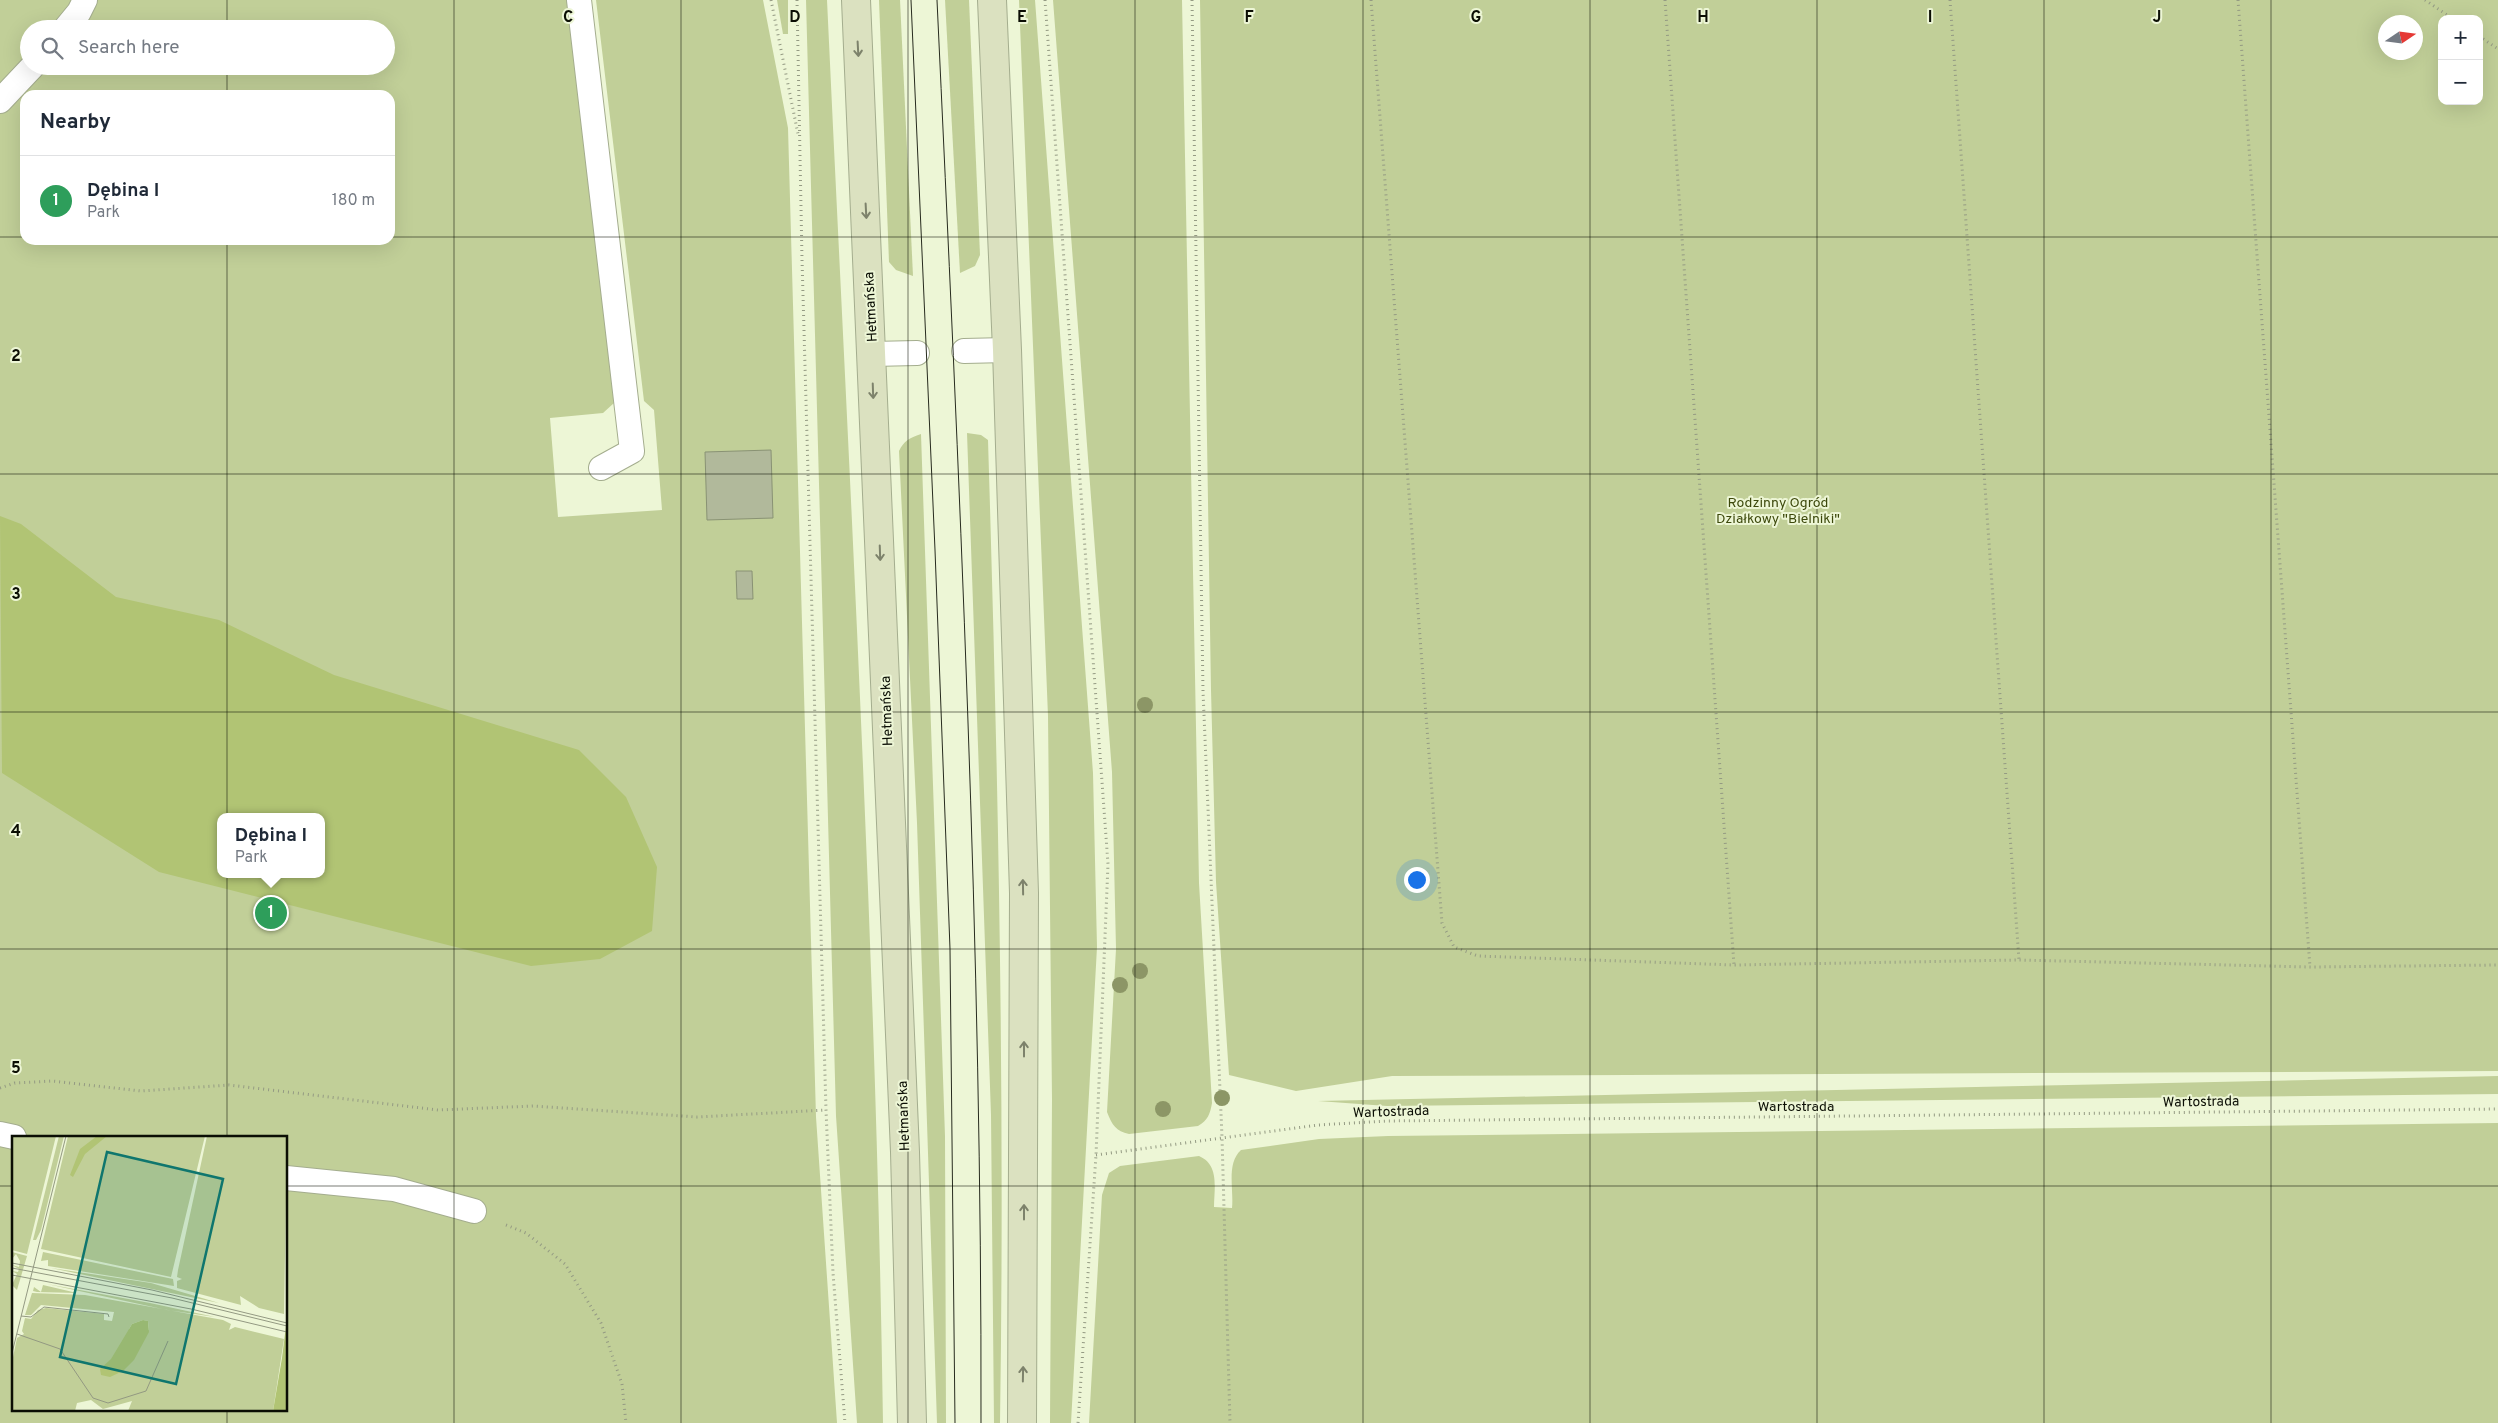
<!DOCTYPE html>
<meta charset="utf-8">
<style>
body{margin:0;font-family:Overpass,sans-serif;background:#f2f2f3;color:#1f2937}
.controls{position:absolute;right:15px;top:15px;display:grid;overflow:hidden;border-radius:10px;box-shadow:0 5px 20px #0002}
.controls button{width:45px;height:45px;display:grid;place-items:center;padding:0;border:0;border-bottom:1px solid #e0e1e3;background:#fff;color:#1f2937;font:25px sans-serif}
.compass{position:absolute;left:2378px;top:15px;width:45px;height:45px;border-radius:50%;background:#fff;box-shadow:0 5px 20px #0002;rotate:77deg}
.you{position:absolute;left:1416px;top:879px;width:18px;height:18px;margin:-12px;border:4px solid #fff;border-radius:50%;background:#1a73e8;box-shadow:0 0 0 8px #1a73e833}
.badge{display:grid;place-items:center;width:32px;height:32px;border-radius:50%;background:#0b8043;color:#fff;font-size:16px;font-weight:700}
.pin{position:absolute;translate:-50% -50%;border:2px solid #fff;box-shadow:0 1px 5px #0006}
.popup{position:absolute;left:217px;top:813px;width:108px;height:65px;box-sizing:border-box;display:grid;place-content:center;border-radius:10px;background:#fff;filter:drop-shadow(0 1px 4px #0005);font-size:16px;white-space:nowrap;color:#747a83}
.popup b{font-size:19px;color:#1f2937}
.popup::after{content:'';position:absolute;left:50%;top:100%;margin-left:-10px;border:10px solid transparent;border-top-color:#fff}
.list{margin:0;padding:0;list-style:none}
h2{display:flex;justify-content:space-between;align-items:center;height:65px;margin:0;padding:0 20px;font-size:21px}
h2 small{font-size:16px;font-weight:400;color:#747a83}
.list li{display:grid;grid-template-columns:32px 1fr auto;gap:15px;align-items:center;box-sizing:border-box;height:90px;padding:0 20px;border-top:1px solid #e0e1e3}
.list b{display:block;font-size:19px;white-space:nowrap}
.list p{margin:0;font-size:16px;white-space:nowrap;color:#747a83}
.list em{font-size:16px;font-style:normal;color:#747a83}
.icon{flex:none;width:28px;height:28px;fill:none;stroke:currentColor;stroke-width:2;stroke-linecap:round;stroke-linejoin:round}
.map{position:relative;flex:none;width:2498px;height:1423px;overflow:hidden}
.search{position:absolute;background:#fff;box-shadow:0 5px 20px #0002;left:20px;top:20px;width:375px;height:55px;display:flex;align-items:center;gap:12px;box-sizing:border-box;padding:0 18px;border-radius:28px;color:#747a83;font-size:19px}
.panel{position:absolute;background:#fff;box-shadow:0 5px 20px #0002;left:20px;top:90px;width:375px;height:155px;border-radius:15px}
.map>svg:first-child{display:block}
.green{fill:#c1cf98;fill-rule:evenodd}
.water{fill:#b1c474;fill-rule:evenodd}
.building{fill:#b1b99b;stroke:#899274}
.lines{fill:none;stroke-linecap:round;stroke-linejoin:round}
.lane-casing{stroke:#a4ad8e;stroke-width:26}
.secondary-casing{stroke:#a4ad8e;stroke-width:30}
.path{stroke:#949a83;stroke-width:3;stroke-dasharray:1 4;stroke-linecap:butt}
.lane{stroke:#fff;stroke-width:24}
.secondary{stroke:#dbe1c0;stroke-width:28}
.tram{stroke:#272b1e;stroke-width:1}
.tree{fill:#8c9666}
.oneway{stroke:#7d826b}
.grid{fill:none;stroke:#0b0e04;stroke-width:1;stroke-opacity:0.55}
.labels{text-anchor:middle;stroke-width:4;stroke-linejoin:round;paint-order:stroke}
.street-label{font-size:14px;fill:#0b0e04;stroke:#edf6d6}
.park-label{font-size:14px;fill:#3c480b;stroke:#edf6d6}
.inset-road{fill:none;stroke:#939982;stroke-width:1}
.view{fill:#0f766e;fill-opacity:0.15;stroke:#0f766e;stroke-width:2.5}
.inset-edge{fill:none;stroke:#0b0e04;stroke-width:2.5}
.grid-label{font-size:16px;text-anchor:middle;font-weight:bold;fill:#0b0e04;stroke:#edf6d6;stroke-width:4;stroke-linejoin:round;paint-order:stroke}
</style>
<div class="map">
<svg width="2498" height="1423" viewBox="0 0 2498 1423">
<rect width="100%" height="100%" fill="#edf6d6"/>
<g class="green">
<path d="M0 0H567L614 403 603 413 550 418 558 517 662 510 654 410 644 401 596 0H763L788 128 816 1117 837 1423H0ZM29 29H386V66H29ZM25 95H390V240H25ZM221 817H321V874H221ZM14 1137H286V1409H14Z"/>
<polygon points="777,0 788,0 788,34 783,34"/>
<path d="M806 0H827C849 474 876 948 883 1423H857L836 1116Z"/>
<polygon points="879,0 900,0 913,276 896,270 889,262"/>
<polygon points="945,0 969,0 980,255 975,266 960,273"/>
<polygon points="1019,0 1035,0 1093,773 1097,947 1071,1423 1050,1423 1052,1099 1048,716"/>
<path d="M1053 0H1182L1199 883 1212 1103C1210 1114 1208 1120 1198 1126L1129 1134C1116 1131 1112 1125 1107 1112L1116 949 1112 772Z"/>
<path d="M1200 0H2498V1071L1392 1076 1296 1091 1229 1075 1216 882 1211 690ZM2442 19H2479V101H2442ZM2386 22H2416V52H2386Z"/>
<path d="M967 433 981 435 988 440C998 768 1005 1095 1000 1423H994L991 1115Z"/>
<path d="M921 434 945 1136 946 1423H937L917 823 899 451C904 441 909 438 921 434Z"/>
<polygon points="2498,1076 2498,1094 1387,1106 1318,1101"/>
<path d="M2498 1123V1423H1089L1102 1195 1109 1173 1120 1166 1199 1156C1220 1165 1214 1189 1214 1207L1232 1208C1234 1189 1226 1164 1241 1150L1319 1139 1388 1136Z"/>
</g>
<path class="water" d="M0 516 21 524 116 597 219 620 334 675 579 750 626 797 657 867 652 931 600 959 531 966 159 872 2 773ZM221 817H321V874H221Z"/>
<g class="building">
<polygon points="771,450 773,518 707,520 705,452"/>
<polygon points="736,571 752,571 753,599 737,599"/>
</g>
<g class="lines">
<defs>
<g id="lane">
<polyline points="579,0 632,451 601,468"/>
<polyline points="65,29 79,12 85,0"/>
<polyline points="0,101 33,66"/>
<polyline points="964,351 1007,350"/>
<polyline points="872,354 917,353"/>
<polyline points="0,1134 14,1137"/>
<polyline points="286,1178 394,1189 474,1211"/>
</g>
<g id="secondary">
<polyline points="856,0 905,1152 912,1423"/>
<polyline points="992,0 1007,350 1024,893 1022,1423"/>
</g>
</defs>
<use href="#lane" class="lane-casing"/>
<use href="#secondary" class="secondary-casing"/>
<g class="path">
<polyline points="771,0 798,134"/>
<polyline points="797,0 802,259 826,1110 833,1273 845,1423"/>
<polyline points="1045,0 1108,864 1096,1155 1078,1423"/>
<polyline points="1192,0 1203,691 1222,1137 1230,1423"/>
<polyline points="1371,0 1442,923 1454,947 1478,956 1734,965 2019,960 2310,967 2498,965"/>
<polyline points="1665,0 1734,965"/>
<polyline points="1950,0 2019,960"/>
<polyline points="2238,0 2310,967"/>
<polyline points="2425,0 2453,19"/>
<polyline points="2479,36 2498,49"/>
<polyline points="0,1088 15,1083 52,1081 141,1091 229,1085 438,1110 533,1106 697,1117 826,1110"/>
<polyline points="1096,1155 1318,1125 1387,1121 2498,1109"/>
<polyline points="506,1225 526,1233 565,1264 601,1323 622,1384 626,1423"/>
</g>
<use href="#lane" class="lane"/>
<use href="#secondary" class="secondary"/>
<g class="tram">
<polyline points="911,0 935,550 950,949 955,1423"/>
<path d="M937 0C959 474 982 948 981 1423"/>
</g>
</g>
<g class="tree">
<circle cx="1145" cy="705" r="8"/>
<circle cx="1140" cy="971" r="8"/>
<circle cx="1120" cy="985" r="8"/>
<circle cx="1222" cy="1098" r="8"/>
<circle cx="1163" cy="1109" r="8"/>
</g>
<defs><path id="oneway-shaft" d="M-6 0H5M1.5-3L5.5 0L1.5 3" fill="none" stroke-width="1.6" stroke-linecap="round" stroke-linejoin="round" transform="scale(1.25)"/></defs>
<g class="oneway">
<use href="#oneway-shaft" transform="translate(858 49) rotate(87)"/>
<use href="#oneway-shaft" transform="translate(866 211) rotate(87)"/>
<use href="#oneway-shaft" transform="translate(873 391) rotate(88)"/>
<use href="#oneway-shaft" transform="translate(880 553) rotate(88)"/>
<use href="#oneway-shaft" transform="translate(1023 887) rotate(-91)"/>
<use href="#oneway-shaft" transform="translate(1024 1049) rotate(-90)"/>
<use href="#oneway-shaft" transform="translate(1024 1212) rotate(-90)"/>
<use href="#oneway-shaft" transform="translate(1023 1374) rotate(-89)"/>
</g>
<path class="grid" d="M227 0V29M454 0V1423M681 0V1423M908 0V1423M1135 0V1423M1363 0V1423M1590 0V1423M1817 0V1423M2044 0V1423M2271 0V1423M227 66V95M0 237H25M390 237H2498M227 240V1137M0 474H2498M0 712H2498M0 949H2498M0 1186H14M286 1186H2498M227 1409V1423"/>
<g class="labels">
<g class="street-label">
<text transform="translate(870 307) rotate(-93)" y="5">Hetmańska</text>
<text transform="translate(886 711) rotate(-92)" y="5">Hetmańska</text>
<text transform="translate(2201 1101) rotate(-1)" y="5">Wartostrada</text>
<text x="1796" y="1111">Wartostrada</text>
<text transform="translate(1391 1111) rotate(-2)" y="5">Wartostrada</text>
<text transform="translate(903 1116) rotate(-92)" y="5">Hetmańska</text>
</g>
<g class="park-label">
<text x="1778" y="507">Rodzinny Ogród<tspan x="1778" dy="16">Działkowy "Bielniki"</tspan></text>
</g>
</g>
<g transform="translate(12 1136)">
<rect width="275" height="275" fill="#edf6d6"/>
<path d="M0 0H44L15 118 0 114ZM47 0H52L29 94 24 104H21ZM56 0H193L159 141 29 113ZM195 0H275L272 178 247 172 228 160 229 169 165 152V145L170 143 165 141 166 134ZM0 116 15 120 5 154 0 149 5 138 0 135 6 136 7 133 0 129 7 131 8 125 4 118 0 123ZM31 116 161 143 162 150 36 130V124L29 125ZM39 132 139 147 207 167ZM35 148 138 167 203 181 155 174ZM31 149 65 157 25 156 21 155 22 151 29 156ZM20 157 73 159 211 184 219 188 217 194 223 191 272 203 261 275H116L120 265 91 273 79 264 65 267 63 275H0V226L5 202 12 198 10 195 13 182 19 183 26 174 34 172 92 178V184L100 185 102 176 29 169 19 179H13ZM131 184 136 185 137 194 117 193 120 188Z" fill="#c1cf98" fill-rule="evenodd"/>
<path d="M85 0H95L73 18 61 41 58 39 68 13ZM275 182V275H261L270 222ZM131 184 136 185 137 196 122 224 111 235 98 241 89 239 88 233 99 223 120 188Z" fill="#b1c474"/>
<path class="inset-road" d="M0 127 140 154 275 187M0 132 160 162 275 190M0 139 179 173 275 196M9 180 19 181 32 171 96 178 97 181M5 198 48 213 81 262 96 267 134 255 156 205M0 217 54 0"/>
<path class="view" d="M95 16 211 43 164 248 48 221Z"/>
<rect width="275" height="275" class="inset-edge"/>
</g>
<g class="grid-label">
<text x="568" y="22">C</text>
<text x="795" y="22">D</text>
<text x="1022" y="22">E</text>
<text x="1249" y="22">F</text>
<text x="1476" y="22">G</text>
<text x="1703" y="22">H</text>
<text x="1930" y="22">I</text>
<text x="2157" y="22">J</text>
<text x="16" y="361">2</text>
<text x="16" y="599">3</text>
<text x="16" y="836">4</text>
<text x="16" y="1073">5</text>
</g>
</svg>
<div class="controls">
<button>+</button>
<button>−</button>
</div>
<svg class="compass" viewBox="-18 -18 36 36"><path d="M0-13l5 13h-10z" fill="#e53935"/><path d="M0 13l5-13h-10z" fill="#747a83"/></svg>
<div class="you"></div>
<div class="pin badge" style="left:271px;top:913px;background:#2e9e5b">1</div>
<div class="popup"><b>Dębina I</b>Park</div>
<div class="search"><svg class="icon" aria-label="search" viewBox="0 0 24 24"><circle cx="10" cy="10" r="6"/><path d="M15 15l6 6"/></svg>Search here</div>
<section class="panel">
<h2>Nearby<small></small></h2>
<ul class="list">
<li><span class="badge" style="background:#2e9e5b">1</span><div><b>Dębina I</b><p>Park</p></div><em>180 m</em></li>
</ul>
</section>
</div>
